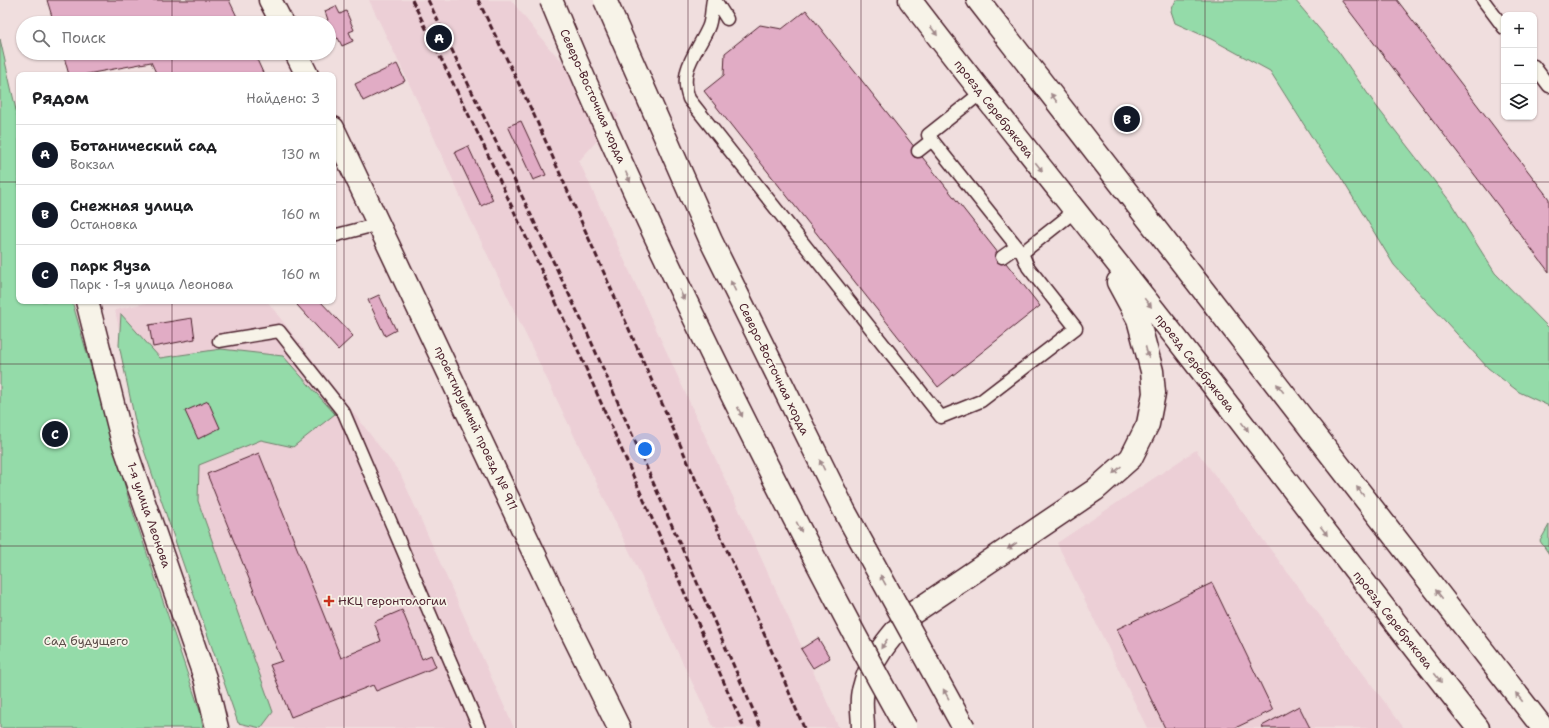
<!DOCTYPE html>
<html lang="ru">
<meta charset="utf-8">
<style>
body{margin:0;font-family:"Shantell Sans",sans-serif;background:#f6f6f6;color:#202124}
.controls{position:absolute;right:12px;top:12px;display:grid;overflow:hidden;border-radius:8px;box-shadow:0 1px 3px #0004}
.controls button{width:36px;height:36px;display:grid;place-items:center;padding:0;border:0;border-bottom:1px solid #e0e0e0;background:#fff;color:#202124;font:20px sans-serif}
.you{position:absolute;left:645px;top:449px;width:14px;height:14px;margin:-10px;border:3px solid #fff;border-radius:50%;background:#1a73e8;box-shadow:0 0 0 6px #1a73e833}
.badge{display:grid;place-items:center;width:26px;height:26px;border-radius:50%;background:#111827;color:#fff;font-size:13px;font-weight:700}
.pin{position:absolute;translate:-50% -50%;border:2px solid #fff;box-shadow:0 1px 4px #0006}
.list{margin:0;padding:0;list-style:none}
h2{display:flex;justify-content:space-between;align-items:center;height:52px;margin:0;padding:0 16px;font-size:17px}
h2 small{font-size:13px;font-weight:400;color:#757577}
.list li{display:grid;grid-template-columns:26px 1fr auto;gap:12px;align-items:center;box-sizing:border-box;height:60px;padding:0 16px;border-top:1px solid #e0e0e0}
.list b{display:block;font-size:15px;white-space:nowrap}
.list p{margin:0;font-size:13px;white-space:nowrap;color:#757577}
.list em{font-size:13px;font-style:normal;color:#757577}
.icon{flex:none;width:22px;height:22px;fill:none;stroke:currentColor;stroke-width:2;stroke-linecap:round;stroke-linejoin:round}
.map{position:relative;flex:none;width:1549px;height:728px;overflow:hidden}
.search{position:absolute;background:#fff;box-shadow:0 1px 3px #0004;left:16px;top:16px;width:320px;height:44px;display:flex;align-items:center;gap:10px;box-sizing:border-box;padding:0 14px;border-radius:22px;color:#757577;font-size:15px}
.panel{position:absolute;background:#fff;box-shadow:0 1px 3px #0004;left:16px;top:72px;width:320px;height:232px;border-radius:8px}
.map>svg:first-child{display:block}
.built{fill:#eccfd6}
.green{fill:#94dba9;stroke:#6f7d6a}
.building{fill:#e1acc5;stroke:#4a1f2b}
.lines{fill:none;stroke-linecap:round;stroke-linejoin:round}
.lane-casing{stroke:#4a1f2b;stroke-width:15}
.street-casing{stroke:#4a1f2b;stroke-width:25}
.secondary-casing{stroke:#4a1f2b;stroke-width:25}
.lane{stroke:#f7f3e8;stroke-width:12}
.street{stroke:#f7f3e8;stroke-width:22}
.secondary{stroke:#f7f3e8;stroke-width:22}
.rail{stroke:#4a1f2b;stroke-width:3;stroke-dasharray:6 3;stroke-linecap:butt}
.primary-bridge-casing{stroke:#4a1f2b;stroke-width:25;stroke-linecap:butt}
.primary-bridge{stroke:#f7f3e8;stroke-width:22}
.oneway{fill:#a0898a}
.grid{fill:none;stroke:#4a1f2b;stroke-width:1;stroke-opacity:0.55}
.poi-dot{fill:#c8321e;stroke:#f7f3e8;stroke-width:1.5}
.labels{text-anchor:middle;stroke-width:3.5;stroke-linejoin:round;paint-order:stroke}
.street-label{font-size:12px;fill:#4a1f2b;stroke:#f7f3e8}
.poi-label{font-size:12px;fill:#4a1f2b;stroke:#f7f3e8;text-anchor:start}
.park-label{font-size:12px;fill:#5c4e4a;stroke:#f7f3e8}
</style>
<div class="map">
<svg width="1549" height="728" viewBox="0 0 1549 728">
<rect width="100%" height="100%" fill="#f0dede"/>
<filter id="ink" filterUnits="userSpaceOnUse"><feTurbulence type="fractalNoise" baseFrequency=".025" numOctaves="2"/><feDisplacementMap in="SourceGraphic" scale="8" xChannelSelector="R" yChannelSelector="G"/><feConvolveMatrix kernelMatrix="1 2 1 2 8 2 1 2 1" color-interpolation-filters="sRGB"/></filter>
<g filter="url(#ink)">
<g class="built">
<polygon points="369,0 511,0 549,48 619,116 579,161 839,728 714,728 468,214 425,117"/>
<polygon points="154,301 267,301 400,473 514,728 245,728 139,426 115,310"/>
<polygon points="1196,450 1404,728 1147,728 1057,543"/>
</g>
<g class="green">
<polygon points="1176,0 1295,0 1338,51 1377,107 1449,200 1495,273 1549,328 1549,406 1519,392 1488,368 1394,265 1340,176 1320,150 1270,71 1211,39 1175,23 1171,11"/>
<polygon points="0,39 19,123 19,301 72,301 129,500 200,711 203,728 0,728"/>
<polygon points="121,314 160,358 221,349 283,356 335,414 293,447 261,440 199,465 198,501 273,712 261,728 238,723 137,430 119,345"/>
<polygon points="1549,525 1549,554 1540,541"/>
</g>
<g class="building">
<polygon points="47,0 229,0 240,23 54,23"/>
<polygon points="1341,0 1397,0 1544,192 1549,199 1549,272"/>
<polygon points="336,6 340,14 346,11 354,30 349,32 353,41 342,46 338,38 333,40 329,33 329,23 324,22 328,20 325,11"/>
<polygon points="806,10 1040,306 938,387 704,91 724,75 725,53 760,25 782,29"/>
<polygon points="63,53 254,53 264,75 157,75 151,62 82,75 69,75"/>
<polygon points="397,64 405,81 363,101 355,84"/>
<polygon points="521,121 546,175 533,180 508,126"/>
<polygon points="468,146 493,200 481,206 455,152"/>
<polygon points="379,295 396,330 385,336 368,300"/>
<polygon points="301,301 320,301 353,336 338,350 297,305"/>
<polygon points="192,318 195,339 153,347 149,325"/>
<polygon points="208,401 220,428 198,439 185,411"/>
<polygon points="259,453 341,658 381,641 374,622 402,610 422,659 431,655 436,667 376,691 373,685 291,717 270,665 282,661 207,474"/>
<polygon points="1212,583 1273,710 1235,728 1165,728 1117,629"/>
<polygon points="818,638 830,658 813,668 801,649"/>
<polygon points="1299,706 1310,728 1263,728 1262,726"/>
</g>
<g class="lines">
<defs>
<g id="lane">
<path d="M713 0C711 8 712 20 708 28 697 53 678 69 689 99L941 417 981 401 1076 328 1028 267 1022 253"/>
<polyline points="715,0 727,19"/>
<polyline points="1483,0 1504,28"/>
<polyline points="1534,66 1549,86"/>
<polyline points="981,93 928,135 1022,253 1075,211"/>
<polyline points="918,151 932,140"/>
<polyline points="333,236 379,224"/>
<polyline points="1002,257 1016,247"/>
<polyline points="219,341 279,331 344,413 479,728"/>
</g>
<polyline id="street" points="87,301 122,439 205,678 217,728"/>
<g id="secondary">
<polyline points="270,0 282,23"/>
<path d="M910 0C1003 122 1100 240 1194 361 1289 483 1382 607 1478 728"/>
<polyline points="978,0 1543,728"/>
<polyline points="296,53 307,75"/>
<polyline points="333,128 567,623 619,728"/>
<path d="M863 728C863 716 860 702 863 691 870 660 889 638 910 615L1095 490 1131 458 1148 424 1154 393 1152 371 1138 319 1118 282"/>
</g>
</defs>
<use href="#lane" class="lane-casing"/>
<use href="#street" class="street-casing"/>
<use href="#secondary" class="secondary-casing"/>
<use href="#lane" class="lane"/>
<use href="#street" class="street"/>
<use href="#secondary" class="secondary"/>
<g class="rail">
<polyline points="412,0 482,142 573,339 744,728"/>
<polyline points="428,0 587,332 761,728"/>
<polyline points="478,0 534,115 773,654 804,728"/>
</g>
<defs>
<g id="primary-bridge">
<path d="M551 0C616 159 691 315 769 469 813 556 858 643 906 728"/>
<polyline points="605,0 711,241 844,510 964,728"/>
</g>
</defs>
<use href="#primary-bridge" class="primary-bridge-casing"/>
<use href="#primary-bridge" class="primary-bridge"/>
</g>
<defs><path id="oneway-solid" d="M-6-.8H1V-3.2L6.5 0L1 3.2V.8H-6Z"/></defs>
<g class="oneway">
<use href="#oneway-solid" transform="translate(934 31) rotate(53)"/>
<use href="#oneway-solid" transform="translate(1054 98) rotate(-127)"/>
<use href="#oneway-solid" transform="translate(1039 167) rotate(52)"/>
<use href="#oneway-solid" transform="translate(628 177) rotate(66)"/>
<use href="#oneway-solid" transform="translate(733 286) rotate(-116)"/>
<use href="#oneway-solid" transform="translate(682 295) rotate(66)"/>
<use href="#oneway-solid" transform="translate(1148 303) rotate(51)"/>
<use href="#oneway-solid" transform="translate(1147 352) rotate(75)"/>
<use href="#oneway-solid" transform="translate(1280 388) rotate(-128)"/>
<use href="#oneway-solid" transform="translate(740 412) rotate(63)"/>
<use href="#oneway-solid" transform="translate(1245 427) rotate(53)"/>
<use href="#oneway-solid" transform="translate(822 465) rotate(-116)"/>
<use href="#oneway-solid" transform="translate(1117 470) rotate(138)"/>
<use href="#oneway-solid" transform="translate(1360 491) rotate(-128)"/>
<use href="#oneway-solid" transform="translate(799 527) rotate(63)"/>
<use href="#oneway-solid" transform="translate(1324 531) rotate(53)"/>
<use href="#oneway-solid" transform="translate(1012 546) rotate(146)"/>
<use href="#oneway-solid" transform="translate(883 580) rotate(-119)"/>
<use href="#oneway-solid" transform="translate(1439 594) rotate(-128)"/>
<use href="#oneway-solid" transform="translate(884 644) rotate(124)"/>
<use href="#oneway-solid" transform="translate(1438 678) rotate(52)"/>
<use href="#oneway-solid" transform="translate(946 694) rotate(-119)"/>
<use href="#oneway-solid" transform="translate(1519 697) rotate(-128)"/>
</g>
</g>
<path class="grid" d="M172 0V23M344 0V728M516 0V728M688 0V728M861 0V728M1033 0V728M1205 0V728M1377 0V728M172 53V75M0 182H19M333 182H1549M172 301V728M0 364H1549M0 546H1549"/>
<path class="poi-dot" d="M327 595h4v4h4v4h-4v4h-4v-4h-4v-4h4z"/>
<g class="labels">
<g class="street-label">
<text transform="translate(593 96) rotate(66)" y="4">Северо-Восточная хорда</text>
<text transform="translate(994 109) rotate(52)" y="4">проезд Серебрякова</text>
<text transform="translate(1195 363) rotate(52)" y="4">проезд Серебрякова</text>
<text transform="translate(774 369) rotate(64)" y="4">Северо-Восточная хорда</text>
<text transform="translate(476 428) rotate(65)" y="4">проектируемый проезд № 911</text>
<text transform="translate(149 515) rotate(71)" y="4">1-я улица Леонова</text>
<text transform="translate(1393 620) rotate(52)" y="4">проезд Серебрякова</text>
</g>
<g class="poi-label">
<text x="338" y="605">НКЦ геронтологии</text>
</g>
<g class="park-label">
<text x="86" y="645">Сад будущего</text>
</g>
</g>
</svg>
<div class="controls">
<button>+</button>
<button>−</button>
<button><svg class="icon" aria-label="layers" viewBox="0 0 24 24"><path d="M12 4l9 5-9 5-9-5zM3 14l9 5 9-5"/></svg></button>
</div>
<div class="you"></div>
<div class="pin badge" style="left:439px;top:38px">A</div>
<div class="pin badge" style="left:1127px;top:119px">B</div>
<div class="pin badge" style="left:55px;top:434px">C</div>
<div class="search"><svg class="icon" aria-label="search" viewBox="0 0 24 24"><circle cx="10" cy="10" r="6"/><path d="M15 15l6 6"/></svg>Поиск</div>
<section class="panel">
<h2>Рядом<small>Найдено: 3</small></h2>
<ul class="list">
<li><span class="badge">A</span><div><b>Ботанический сад</b><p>Вокзал</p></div><em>130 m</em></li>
<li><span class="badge">B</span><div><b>Снежная улица</b><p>Остановка</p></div><em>160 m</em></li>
<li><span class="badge">C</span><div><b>парк Яуза</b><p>Парк · 1-я улица Леонова</p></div><em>160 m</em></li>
</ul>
</section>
</div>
